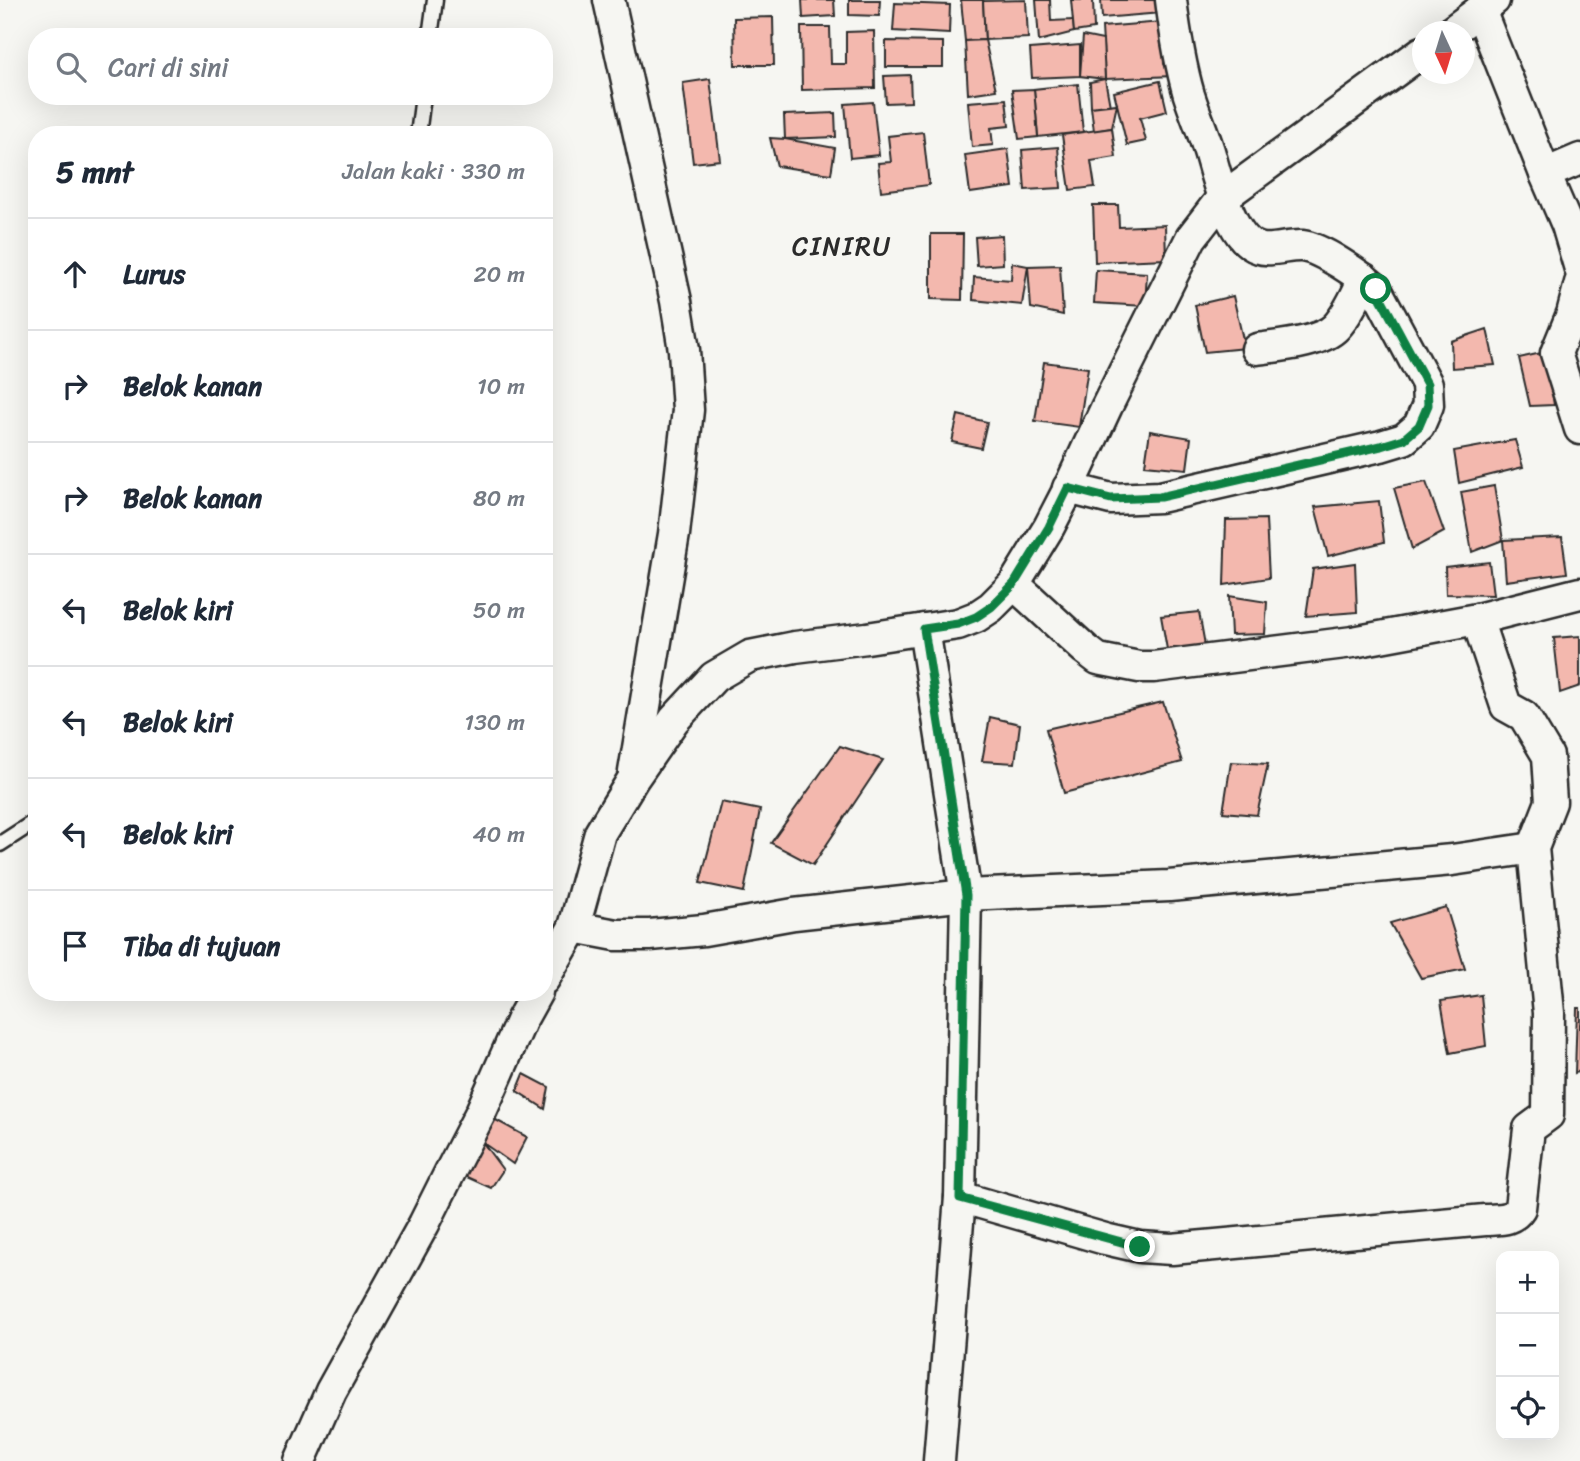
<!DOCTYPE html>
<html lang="id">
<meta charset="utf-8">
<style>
body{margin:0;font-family:Sriracha,sans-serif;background:#f6f6f7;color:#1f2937}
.controls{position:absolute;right:21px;bottom:21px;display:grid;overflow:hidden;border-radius:14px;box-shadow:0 7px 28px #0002}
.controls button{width:63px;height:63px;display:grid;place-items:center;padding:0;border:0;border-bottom:2px solid #e0e1e3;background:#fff;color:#1f2937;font:35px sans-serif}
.compass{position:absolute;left:1412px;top:21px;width:63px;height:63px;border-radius:50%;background:#fff;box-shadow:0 7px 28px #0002;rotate:176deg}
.stop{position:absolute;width:21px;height:21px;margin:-16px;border:5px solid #0b8043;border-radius:50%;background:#fff}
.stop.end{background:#0b8043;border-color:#fff;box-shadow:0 2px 7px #0008}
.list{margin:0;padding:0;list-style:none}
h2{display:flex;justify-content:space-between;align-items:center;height:91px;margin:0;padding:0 28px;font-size:30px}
h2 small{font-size:23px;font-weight:400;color:#747a83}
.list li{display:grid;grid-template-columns:46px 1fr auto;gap:21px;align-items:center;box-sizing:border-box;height:112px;padding:0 28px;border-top:2px solid #e0e1e3}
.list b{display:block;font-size:26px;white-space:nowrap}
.list em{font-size:23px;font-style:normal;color:#747a83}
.icon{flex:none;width:38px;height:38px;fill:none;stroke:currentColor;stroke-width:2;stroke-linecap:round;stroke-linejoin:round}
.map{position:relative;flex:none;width:1580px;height:1461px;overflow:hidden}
.search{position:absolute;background:#fff;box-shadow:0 7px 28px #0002;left:28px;top:28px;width:525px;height:77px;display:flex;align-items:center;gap:18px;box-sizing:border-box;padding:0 24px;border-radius:28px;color:#747a83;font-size:26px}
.panel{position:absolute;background:#fff;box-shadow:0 7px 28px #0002;left:28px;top:126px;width:525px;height:875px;border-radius:28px}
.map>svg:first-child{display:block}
.building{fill:#f3b8ae;stroke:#2b2b2b;stroke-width:2}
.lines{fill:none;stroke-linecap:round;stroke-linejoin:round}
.lane-casing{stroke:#2b2b2b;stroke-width:19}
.street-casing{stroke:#2b2b2b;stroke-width:35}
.lane{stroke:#f6f6f2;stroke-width:14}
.street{stroke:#f6f6f2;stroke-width:30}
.route{stroke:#0b8043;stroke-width:9}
.labels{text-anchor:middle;stroke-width:7;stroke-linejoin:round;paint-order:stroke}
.quarter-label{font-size:26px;letter-spacing:2px;fill:#2b2b2b;stroke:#f6f6f2}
</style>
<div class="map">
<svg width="1580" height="1461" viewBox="0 0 1580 1461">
<rect width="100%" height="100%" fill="#f6f6f2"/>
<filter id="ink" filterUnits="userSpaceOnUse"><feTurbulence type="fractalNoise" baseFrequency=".0143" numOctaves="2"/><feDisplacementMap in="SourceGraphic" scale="14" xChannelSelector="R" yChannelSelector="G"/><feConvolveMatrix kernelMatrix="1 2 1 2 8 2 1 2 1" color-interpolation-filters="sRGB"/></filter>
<g filter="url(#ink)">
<g class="building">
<polygon points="802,0 834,0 835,16 803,18"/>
<polygon points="849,0 880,0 879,16 849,15"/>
<polygon points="961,0 983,0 985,40 965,41"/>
<polygon points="1026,0 1028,38 985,40 983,1"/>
<polygon points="1036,0 1050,0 1051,21 1073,20 1074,32 1039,41"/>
<polygon points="1071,0 1093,0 1094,29 1074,32"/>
<polygon points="1101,0 1160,0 1161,13 1102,18"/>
<polygon points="895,3 950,5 949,34 893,31"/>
<polygon points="773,17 774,65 735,65 734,18"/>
<polygon points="1162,22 1164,64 1172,76 1105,79 1102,27"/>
<polygon points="801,27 830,27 831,64 846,64 846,32 874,31 875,88 802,90"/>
<polygon points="1083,36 1103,40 1105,79 1080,76"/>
<polygon points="985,40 996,90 968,94 965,41"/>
<polygon points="886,41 943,42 943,67 886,67"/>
<polygon points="1080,45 1080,76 1032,78 1030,49"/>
<polygon points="910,75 911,102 886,103 884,76"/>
<polygon points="710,79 720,160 693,163 683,83"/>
<polygon points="1105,79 1110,106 1091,107 1090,82"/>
<polygon points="1160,81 1167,111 1140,118 1146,141 1127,145 1114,92"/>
<polygon points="1078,84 1083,132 1038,137 1034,89"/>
<polygon points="1034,89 1038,137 1019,139 1012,90"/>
<polygon points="1006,99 1009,126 991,128 993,145 972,147 968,102"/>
<polygon points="873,102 879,155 850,158 845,104"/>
<polygon points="1117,104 1112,128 1094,131 1091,107"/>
<polygon points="835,113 836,137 785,139 784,115"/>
<polygon points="1112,128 1116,157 1091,161 1095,187 1070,190 1062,135"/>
<polygon points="923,132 929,185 881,191 878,163 891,162 888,136"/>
<polygon points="770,138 785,139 835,148 831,174 777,166"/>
<polygon points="1058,147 1061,188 1025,190 1022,150"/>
<polygon points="1008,149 1013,187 970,193 965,155"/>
<polygon points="1093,205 1118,205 1119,227 1165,225 1166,259 1095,262"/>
<polygon points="931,234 963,234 962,300 931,299"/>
<polygon points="1002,235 1003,264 977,266 975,237"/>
<polygon points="1012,263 1028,266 1022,305 973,300 974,277 1011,280"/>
<polygon points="1060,265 1063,315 1031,308 1028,266"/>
<polygon points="1096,270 1147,273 1145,306 1094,303"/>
<polygon points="1233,296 1245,348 1205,352 1195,305"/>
<polygon points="1487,329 1495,365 1452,368 1451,341"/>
<polygon points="1546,352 1554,405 1530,406 1519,358"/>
<polygon points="1044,362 1088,368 1079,427 1035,421"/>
<polygon points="958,415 987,422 981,448 952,442"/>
<polygon points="1150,431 1191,438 1187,469 1145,465"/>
<polygon points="1515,440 1523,467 1459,483 1454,451"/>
<polygon points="1426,482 1444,532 1412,549 1394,488"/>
<polygon points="1494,486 1503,540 1472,552 1461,492"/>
<polygon points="1379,501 1384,542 1328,556 1315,507"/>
<polygon points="1266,519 1269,578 1224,585 1226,520"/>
<polygon points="1562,537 1567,573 1506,581 1503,540"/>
<polygon points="1489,562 1493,595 1446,594 1445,567"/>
<polygon points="1355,563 1357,612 1306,616 1313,569"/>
<polygon points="1229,596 1267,602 1265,634 1231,635"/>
<polygon points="1199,612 1205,645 1168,655 1161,616"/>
<polygon points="1580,636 1580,686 1560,693 1554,638"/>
<polygon points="1163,702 1182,762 1064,793 1046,729"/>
<polygon points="990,717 1020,724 1015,763 982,761"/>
<polygon points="840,746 883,760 813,865 771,843"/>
<polygon points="1231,762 1268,764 1257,815 1223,812"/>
<polygon points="721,802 760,810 744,892 700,883"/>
<polygon points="1446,907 1465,969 1421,978 1390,923"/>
<polygon points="1481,995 1486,1046 1450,1053 1441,1001"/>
<polygon points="1577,1008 1580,1008 1580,1071 1575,1073"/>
<polygon points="524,1074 549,1087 545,1109 517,1091"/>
<polygon points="494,1119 527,1137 513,1164 483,1143"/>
<polygon points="483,1143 503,1170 491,1188 451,1170"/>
</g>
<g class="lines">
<defs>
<g id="lane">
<polyline points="430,37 435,0"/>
<polyline points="418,135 423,96"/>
<polyline points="0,844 37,820"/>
</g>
<g id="street">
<polyline points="609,0 676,301 684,350 688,410 674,534 634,772"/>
<polyline points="1480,10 1545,174"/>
<polyline points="1451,32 1494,0"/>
<polyline points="1580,159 1545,174 1567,225 1580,269"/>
<polyline points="1580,283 1572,314 1556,353 1580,429"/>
<path d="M1257 349C1278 346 1321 343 1336 327 1349 313 1356 295 1364 279"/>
<path d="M1068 488 1111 499 1160 497 1381 446 1404 439 1419 426 1428 405 1427 384 1376 289C1361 276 1321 248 1302 246 1289 245 1270 252 1259 248 1230 240 1217 177 1209 151 1203 132 1195 114 1189 95 1180 64 1175 32 1171 0"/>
<polyline points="1014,584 1085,649 1098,659 1139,667 1154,667 1353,642 1477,619 1580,593"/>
<polyline points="924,629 966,895 960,1197 939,1461"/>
<polyline points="574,927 616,935 650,935 704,930 794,914 966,895 1169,886 1452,860 1533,848"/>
<polyline points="544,979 574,927 600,833 633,779 674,720 714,677 750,656 795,647 867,638 958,624 976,617 991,607 1014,584 1049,527 1066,494 1107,406 1191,238 1222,198 1422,52"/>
<path d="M960 1197 1105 1239 1140 1247 1172 1249 1485 1220C1499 1219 1512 1221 1520 1208L1529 1129 1548 1115 1549 1013 1533 848 1551 802 1548 756 1524 716 1506 706 1477 619"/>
<polyline points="300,1461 331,1391 424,1224 451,1170 480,1114 522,1019 537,992"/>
</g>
</defs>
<use href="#lane" class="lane-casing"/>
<use href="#street" class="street-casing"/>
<use href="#lane" class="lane"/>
<use href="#street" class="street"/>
</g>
</g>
<g class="lines" filter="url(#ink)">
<polyline class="route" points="1140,1247 960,1198 966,895 924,629 958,624 976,617 991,607 1014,584 1049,527 1068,488 1111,499 1160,497 1381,446 1404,439 1419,426 1428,405 1427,384 1376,289"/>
</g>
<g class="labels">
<g class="quarter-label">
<text x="842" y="255">CINIRU</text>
</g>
</g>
</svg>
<div class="controls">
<button>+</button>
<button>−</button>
<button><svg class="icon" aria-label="locate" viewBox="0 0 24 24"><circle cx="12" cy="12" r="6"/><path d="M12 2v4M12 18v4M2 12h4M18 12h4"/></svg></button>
</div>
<svg class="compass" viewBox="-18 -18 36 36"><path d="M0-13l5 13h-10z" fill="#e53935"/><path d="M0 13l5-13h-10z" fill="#747a83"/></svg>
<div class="stop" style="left:1376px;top:289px"></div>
<div class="stop end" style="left:1140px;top:1247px"></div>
<div class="search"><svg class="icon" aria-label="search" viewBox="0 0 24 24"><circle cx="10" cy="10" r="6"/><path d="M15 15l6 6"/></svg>Cari di sini</div>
<section class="panel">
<h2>5 mnt<small>Jalan kaki · 330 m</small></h2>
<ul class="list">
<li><svg class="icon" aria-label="ahead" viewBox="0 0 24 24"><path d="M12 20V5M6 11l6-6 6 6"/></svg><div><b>Lurus</b></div><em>20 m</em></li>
<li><svg class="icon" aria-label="right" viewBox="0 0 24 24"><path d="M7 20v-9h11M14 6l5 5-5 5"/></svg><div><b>Belok kanan</b></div><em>10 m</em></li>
<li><svg class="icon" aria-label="right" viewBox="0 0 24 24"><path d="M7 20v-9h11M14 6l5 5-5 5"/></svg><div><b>Belok kanan</b></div><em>80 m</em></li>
<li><svg class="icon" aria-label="left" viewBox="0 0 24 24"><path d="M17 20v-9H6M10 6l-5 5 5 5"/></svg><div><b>Belok kiri</b></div><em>50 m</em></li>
<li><svg class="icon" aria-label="left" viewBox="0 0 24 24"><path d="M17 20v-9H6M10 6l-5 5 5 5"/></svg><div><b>Belok kiri</b></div><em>130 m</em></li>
<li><svg class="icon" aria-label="left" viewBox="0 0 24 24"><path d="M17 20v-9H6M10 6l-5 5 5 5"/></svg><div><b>Belok kiri</b></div><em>40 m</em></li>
<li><svg class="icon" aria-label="arrive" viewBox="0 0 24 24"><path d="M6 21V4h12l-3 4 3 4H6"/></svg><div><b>Tiba di tujuan</b></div></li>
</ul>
</section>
</div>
